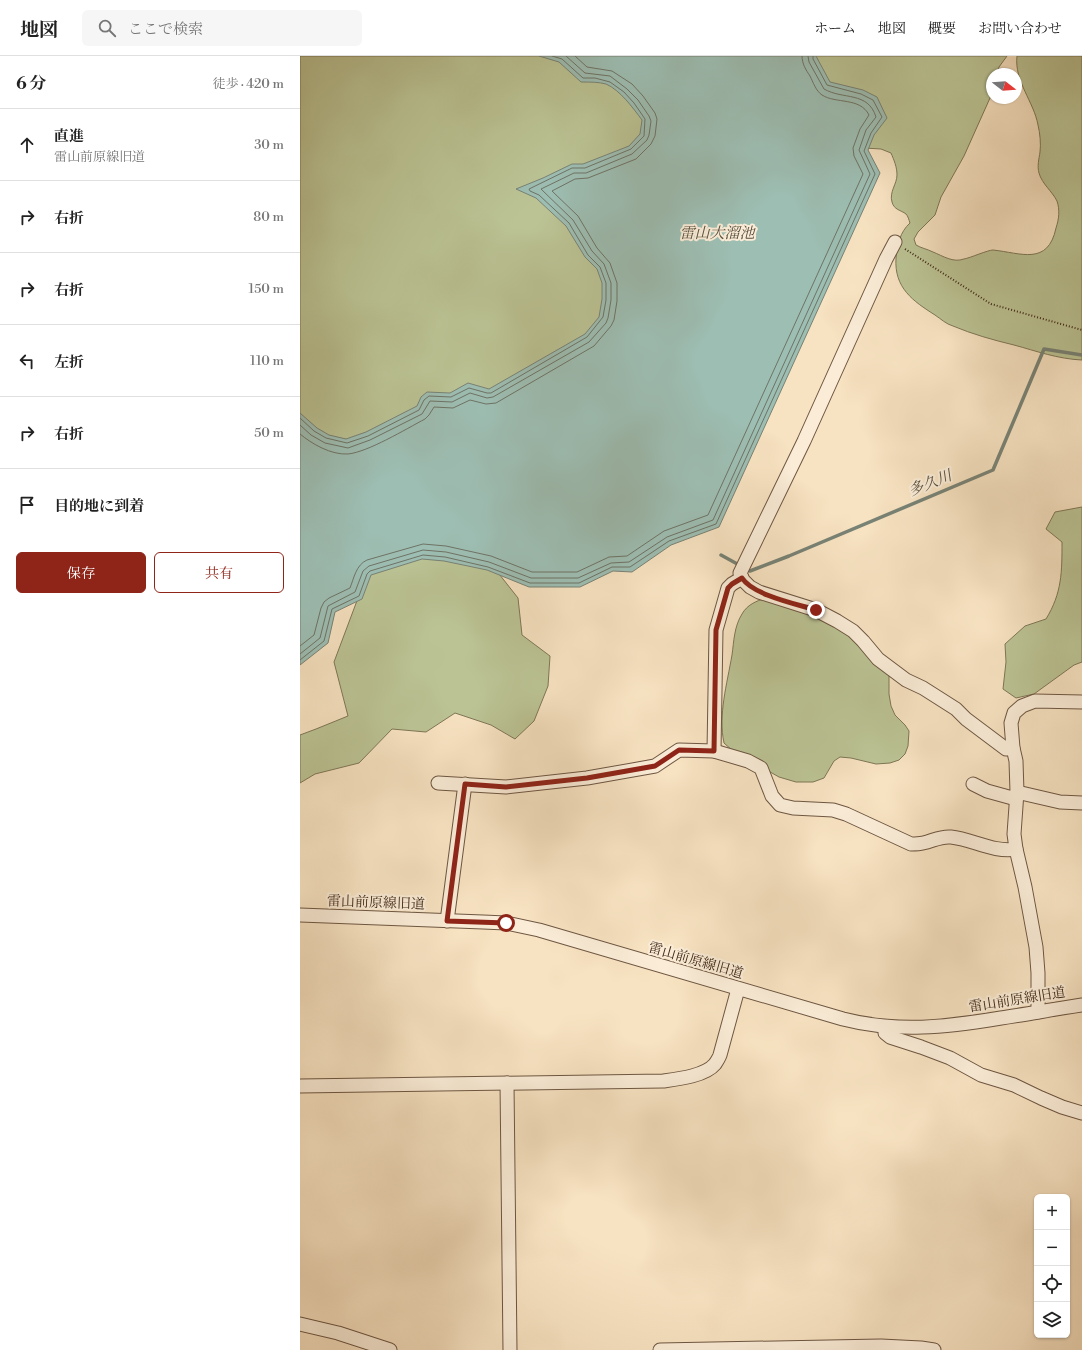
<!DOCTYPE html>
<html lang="ja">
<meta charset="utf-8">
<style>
body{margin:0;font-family:"Libre Bodoni","Noto Serif JP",serif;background:#f6f6f6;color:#222}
.controls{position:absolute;right:12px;bottom:12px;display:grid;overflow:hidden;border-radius:6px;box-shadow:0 1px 3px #0004}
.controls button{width:36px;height:36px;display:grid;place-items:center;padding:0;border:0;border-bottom:1px solid #e0e0e0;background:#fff;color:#222;font:20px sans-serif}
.compass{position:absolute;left:686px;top:12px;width:36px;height:36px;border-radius:50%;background:#fff;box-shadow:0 1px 3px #0004;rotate:107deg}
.stop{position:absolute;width:12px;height:12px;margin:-9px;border:3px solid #8f2418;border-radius:50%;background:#fff}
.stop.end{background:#8f2418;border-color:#fff;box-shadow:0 1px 4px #0008}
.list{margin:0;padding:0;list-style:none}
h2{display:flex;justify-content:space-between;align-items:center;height:52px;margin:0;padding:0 16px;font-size:17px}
h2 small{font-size:13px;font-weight:400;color:#767676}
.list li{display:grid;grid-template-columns:26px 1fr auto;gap:12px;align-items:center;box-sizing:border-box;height:72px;padding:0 16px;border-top:1px solid #e0e0e0}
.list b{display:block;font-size:15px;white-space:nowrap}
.list p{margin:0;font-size:13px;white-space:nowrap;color:#767676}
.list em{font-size:13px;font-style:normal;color:#767676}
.actions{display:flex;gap:8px;padding:12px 16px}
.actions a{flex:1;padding:9px 0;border:1px solid #8f2418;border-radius:6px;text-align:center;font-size:14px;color:#8f2418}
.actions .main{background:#8f2418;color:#fff}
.icon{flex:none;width:22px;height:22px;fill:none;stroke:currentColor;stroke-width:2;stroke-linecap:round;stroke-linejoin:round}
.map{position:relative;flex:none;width:782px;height:1294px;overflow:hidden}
header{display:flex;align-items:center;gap:24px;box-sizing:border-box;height:56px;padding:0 20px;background:#fff;border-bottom:1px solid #e0e0e0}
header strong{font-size:19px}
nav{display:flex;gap:22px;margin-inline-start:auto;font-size:14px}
.search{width:280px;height:36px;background:#f6f6f6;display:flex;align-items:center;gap:10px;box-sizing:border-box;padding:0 14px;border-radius:6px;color:#767676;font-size:15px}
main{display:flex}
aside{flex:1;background:#fff}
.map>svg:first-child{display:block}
.green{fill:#bbc394;stroke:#7e7656}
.water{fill:#9dbeb3;stroke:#788275}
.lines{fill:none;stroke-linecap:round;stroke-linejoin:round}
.shore{stroke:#6e7365;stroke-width:1}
.stream{stroke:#788275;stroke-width:3.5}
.minor-casing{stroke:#6e5642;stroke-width:15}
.path{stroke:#402817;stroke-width:2;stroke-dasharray:1 2;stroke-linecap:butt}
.minor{stroke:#faecd7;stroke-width:13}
.route{stroke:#8f2418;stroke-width:5}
.labels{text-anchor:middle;stroke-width:4;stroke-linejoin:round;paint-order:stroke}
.street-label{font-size:14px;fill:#402817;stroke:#faecd7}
.water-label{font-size:15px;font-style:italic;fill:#574e3e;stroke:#faecd7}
</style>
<header>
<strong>地図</strong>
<div class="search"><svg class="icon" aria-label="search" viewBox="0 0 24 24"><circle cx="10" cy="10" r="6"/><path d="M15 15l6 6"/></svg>ここで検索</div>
<nav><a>ホーム</a><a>地図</a><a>概要</a><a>お問い合わせ</a></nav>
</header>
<main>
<aside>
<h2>6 分<small>徒歩 · 420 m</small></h2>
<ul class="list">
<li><svg class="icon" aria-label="ahead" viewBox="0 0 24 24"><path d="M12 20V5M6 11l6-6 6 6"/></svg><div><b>直進</b><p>雷山前原線旧道</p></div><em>30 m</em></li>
<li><svg class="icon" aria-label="right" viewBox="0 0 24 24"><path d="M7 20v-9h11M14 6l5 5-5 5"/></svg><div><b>右折</b></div><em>80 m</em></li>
<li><svg class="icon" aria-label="right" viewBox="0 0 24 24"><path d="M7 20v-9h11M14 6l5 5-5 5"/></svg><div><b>右折</b></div><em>150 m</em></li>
<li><svg class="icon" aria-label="left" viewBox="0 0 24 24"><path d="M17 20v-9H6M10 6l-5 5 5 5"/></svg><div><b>左折</b></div><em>110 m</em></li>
<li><svg class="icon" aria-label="right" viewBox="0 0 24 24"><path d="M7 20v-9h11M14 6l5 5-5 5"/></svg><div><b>右折</b></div><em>50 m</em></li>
<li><svg class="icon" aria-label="arrive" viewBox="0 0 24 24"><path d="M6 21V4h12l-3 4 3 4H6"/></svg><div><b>目的地に到着</b></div></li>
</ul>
<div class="actions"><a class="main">保存</a><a>共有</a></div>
</aside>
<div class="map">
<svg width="782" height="1294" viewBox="0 0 782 1294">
<rect width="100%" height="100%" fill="#f7e2c1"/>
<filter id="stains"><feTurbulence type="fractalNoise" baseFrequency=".005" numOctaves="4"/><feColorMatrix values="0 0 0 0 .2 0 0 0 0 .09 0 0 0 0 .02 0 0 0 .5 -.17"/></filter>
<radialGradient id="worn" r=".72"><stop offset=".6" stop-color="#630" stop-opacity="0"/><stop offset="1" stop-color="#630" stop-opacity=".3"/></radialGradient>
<g class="green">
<polygon points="0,0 268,0 334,41 350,73 314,224 298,276 215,329 62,387 0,373"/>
<path d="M500 0H707L699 11 697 18H692V35L690 42 664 100 641 141 635 159 618 176 614 183 616 189C621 192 627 193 633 196 643 200 653 207 664 203 670 202 688 194 693 194 721 197 748 210 756 172 759 163 760 154 757 145 752 135 742 128 739 117 737 110 739 103 740 96 741 88 740 77 738 69 734 46 714 25 717 0H782V304C758 303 736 295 714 289 693 284 672 278 653 270 646 268 641 263 635 259 613 245 594 232 596 202 597 189 600 176 610 167 609 164 608 160 606 158 601 154 594 154 592 146 589 136 597 128 597 119 597 111 594 104 591 97L581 93 564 92Z"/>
<path d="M782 451V606L774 609 734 638 716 642 703 633 706 606 705 588 725 570 746 563C762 537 762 516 762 486L746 473 755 456Z"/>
<polygon points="115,495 188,504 218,542 222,579 250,600 248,630 234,665 215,683 191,669 155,657 126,676 92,673 59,707 15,718 0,727 0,679 16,673 48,660 34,606 70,510"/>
<path d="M466 542 565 579 573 587 585 601 589 616V638L591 650 595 659 605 669 609 675 608 690 605 698 599 704 590 707 576 708 551 702 540 701 534 705 524 722 513 726H496L479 721 433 695 424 687C418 659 427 628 432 599 434 585 434 571 442 558 447 549 456 545 466 542Z"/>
</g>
<path class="water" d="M239 0H516L530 26 563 34 577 41 587 62 574 79 568 94 580 117 419 471 371 489 332 516 313 515 280 531H229L187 514 144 505 122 503 71 519 62 543 35 556 28 587 0 609V357L17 372 29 379 46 383 66 376 117 350 121 341 127 336 150 337 168 327 189 333 285 278 299 261 302 243V227L297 213 285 201 266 170 236 142 216 133 243 122 272 108H283L329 90 340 78 342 64C333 52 320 34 306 28 299 26 290 26 281 26L259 6Z"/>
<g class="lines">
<g class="shore">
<polyline points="0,362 14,375 26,382 47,387 68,380 119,354 124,344 129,340 151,341 169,332 187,337 191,337 287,281 303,261 306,244 306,227 300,211 288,199 269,167 239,139 230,135 229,133 272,112 285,112 331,93 344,80 345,63 334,47 324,36 310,26 295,22 283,22 262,3 252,0"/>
<polyline points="0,369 11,379 25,387 48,392 70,384 122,358 130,345 152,346 170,337 187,342 193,341 289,286 306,267 308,262 311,244 311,227 304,208 292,195 273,164 241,133 274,117 286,117 332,98 347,84 349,79 351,65 349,60 338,44 327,33 310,20 285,17 266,0"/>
<path d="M0 378C12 388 31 399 48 398 68 396 106 373 125 363L129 359 134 351 153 352 170 344 186 348 196 347 294 290 311 270 314 264 317 245V227L310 207 297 192 278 160 252 135 275 123 288 122 336 103 351 88 355 80 357 63 355 57 343 40 332 28 312 15 287 11 275 0"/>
<path d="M0 590 14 579 21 552 24 546 29 542 50 532C54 522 56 509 67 504L123 488 146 490 191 500 232 516H277L309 501 327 500 364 475 408 459 563 118 554 100 553 92 560 73 569 59C560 41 536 48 522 39 516 35 513 26 510 20 506 14 502 8 502 0"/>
<path d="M0 598 20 582 28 550 55 536 63 515 69 510 123 494 146 496 189 506 231 522H278L311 507 329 506 367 481 413 464 570 118 559 94 566 74 576 61C568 35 543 44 524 33L509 6 508 0"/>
<polyline points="0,604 24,585 32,553 59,540 67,518 70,515 123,499 145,501 188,511 230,527 279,527 312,511 330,511 369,485 416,468 575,118 564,95 571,77 582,61 573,44 561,38 527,29 513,3 513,0"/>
</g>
<polyline class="stream" points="421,499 450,515 489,500 693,414 744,293 782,299"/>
<defs>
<g id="minor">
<polyline points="595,186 586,203 504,385 440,517 443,524 450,531 459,536 516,554 537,565 553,575 563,585 578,603 606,624 623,632 656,653 666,663 706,693 713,692"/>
<polyline points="414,695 416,574 428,532 432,528 442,522"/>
<path d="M138 727 206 731 287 722 355 710 379 694 414 695 448 705 461 712 472 740 480 749 493 752 533 754 546 758 611 788C615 788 619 788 623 787 633 785 640 780 651 781 672 783 694 797 716 793"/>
<polyline points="673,728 687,735 716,743"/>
<polyline points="717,736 760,746 782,747"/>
<path d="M0 859 183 866 206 867 239 874 543 963C598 977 646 971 701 962 728 958 755 953 782 949"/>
<polyline points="147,865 165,728"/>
<polyline points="738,956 738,917 736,891 725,831 716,793 714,778 717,736 716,705 713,692 711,667 714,657 722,650 735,645 782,646"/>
<polyline points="586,971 585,977 590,981 621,991 650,1002 681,1019 714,1029 741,1042 762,1051 782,1057"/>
<polyline points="207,1027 210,1294"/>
<path d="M0 1030 363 1025C378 1023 405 1020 415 1008 417 1005 419 1002 420 999L438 933"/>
<polyline points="0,1268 38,1277 90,1294"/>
<polyline points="360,1294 581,1290 621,1292 634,1294"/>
</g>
</defs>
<use href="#minor" class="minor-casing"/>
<polyline class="path" points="605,193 691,248 782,274"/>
<use href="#minor" class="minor"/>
</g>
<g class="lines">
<path class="route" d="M206 867 147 865 165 728 206 731 287 722 355 710 379 694 414 695 416 574 428 532 432 528 442 522C453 539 496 548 516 554"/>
</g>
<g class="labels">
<g class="street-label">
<text transform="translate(76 846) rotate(2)" y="5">雷山前原線旧道</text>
<text transform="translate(396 904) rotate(16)" y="5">雷山前原線旧道</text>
<text transform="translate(717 943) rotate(-9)" y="5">雷山前原線旧道</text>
</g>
<g class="water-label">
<text x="417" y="182">雷山大溜池</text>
<text transform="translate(630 427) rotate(-22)" y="5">多久川</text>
</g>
</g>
<rect width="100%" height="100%" filter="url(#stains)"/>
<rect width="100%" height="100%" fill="url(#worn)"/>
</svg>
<div class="controls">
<button>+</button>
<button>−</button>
<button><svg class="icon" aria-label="locate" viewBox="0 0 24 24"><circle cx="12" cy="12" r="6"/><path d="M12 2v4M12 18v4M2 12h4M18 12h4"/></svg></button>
<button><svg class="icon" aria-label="layers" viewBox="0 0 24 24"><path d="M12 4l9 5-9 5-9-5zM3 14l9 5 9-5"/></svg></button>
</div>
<svg class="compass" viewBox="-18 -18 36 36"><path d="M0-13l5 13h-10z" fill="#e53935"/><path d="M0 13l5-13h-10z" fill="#767676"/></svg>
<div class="stop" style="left:206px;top:867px"></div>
<div class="stop end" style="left:516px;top:554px"></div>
</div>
</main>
